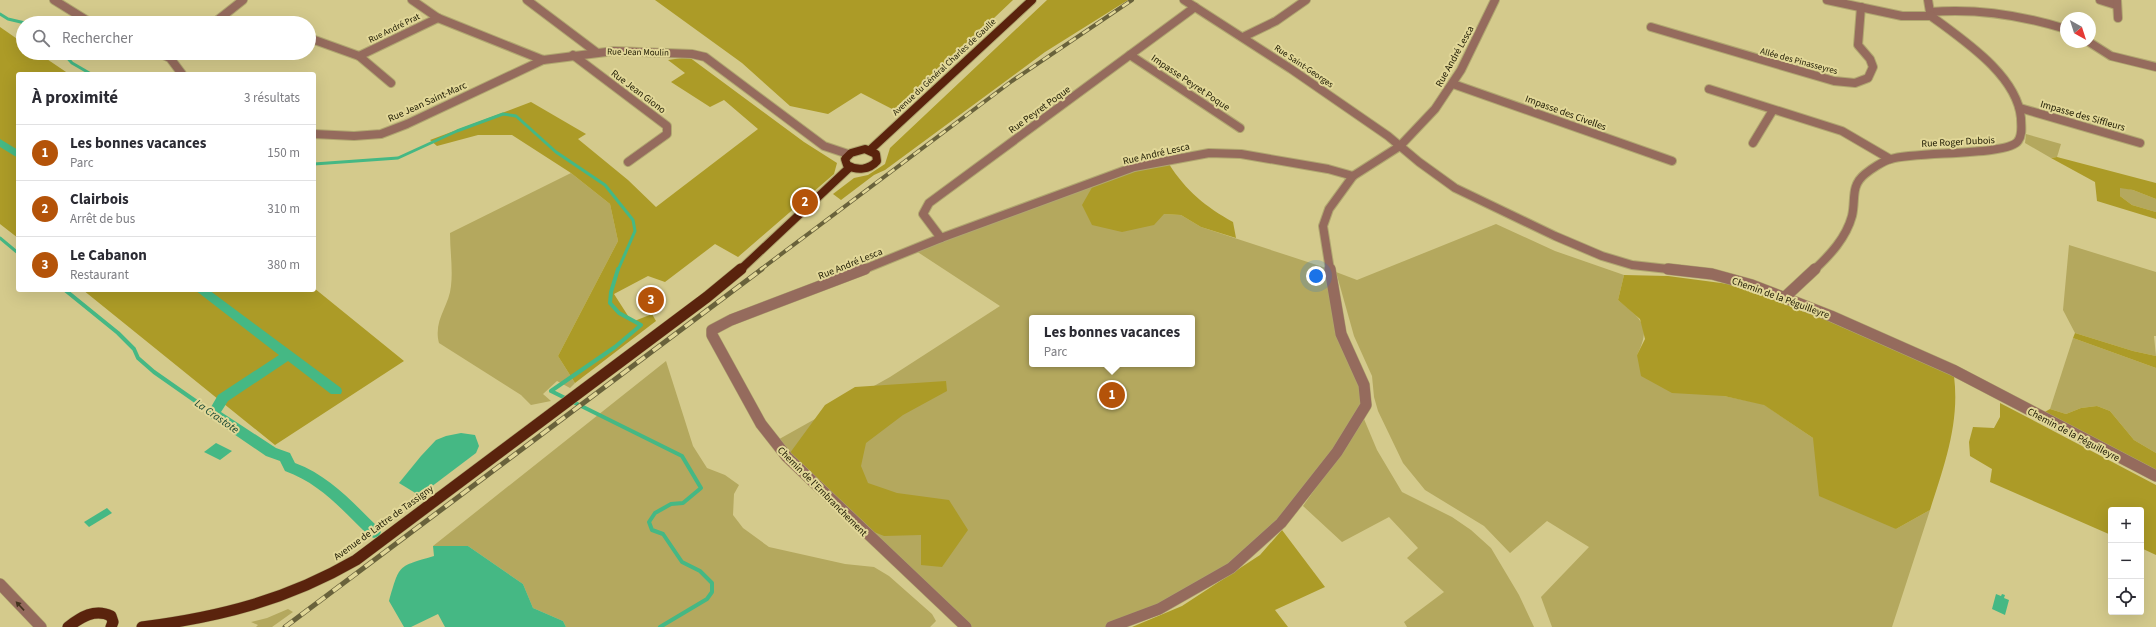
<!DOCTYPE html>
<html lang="fr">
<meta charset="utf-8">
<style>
body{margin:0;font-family:"Source Sans 3",sans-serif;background:#f7f7f7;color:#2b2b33}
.controls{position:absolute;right:12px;bottom:12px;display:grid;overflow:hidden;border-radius:4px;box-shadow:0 4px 16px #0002}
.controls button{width:36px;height:36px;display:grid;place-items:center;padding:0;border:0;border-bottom:1px solid #e1e1e2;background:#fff;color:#2b2b33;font:20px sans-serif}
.compass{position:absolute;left:2060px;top:12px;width:36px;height:36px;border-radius:50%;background:#fff;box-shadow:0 4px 16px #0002;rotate:141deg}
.you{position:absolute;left:1316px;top:276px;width:14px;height:14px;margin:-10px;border:3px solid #fff;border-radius:50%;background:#1a73e8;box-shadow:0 0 0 6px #1a73e833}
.badge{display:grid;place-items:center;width:26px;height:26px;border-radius:50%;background:#b45309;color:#fff;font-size:13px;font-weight:700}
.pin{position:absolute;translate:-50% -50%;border:2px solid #fff;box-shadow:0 1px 4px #0006}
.popup{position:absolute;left:1029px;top:315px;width:166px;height:52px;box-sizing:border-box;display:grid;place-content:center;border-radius:4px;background:#fff;filter:drop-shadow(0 1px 3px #0005);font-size:13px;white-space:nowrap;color:#7c7c81}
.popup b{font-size:15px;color:#2b2b33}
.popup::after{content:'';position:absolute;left:50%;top:100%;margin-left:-8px;border:8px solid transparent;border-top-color:#fff}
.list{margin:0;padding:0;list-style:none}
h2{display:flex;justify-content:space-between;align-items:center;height:52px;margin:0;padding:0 16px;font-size:17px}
h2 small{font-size:13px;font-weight:400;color:#7c7c81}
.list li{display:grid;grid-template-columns:26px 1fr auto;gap:12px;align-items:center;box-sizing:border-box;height:56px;padding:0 16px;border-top:1px solid #e1e1e2}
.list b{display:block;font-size:15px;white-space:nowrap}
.list p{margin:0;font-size:13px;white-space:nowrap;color:#7c7c81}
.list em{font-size:13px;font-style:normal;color:#7c7c81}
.icon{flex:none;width:22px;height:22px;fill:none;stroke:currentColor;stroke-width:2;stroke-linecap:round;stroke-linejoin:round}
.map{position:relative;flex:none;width:2156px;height:627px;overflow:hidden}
.search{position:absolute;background:#fff;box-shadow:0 4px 16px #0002;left:16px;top:16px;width:300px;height:44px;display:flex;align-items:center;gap:10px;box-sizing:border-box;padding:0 14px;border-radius:22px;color:#7c7c81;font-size:15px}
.panel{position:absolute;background:#fff;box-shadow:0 4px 16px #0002;left:16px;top:72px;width:300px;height:220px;border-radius:4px}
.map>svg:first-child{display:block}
.green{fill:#b4a85e;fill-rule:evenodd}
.forest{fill:#ac9b27}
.water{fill:#45b884}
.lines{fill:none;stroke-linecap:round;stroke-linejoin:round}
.stream-far1{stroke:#45b884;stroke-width:3}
.stream{stroke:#45b884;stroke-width:4}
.canal{fill:#45b884;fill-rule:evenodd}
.minor-far1-casing{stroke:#b0a770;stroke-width:10}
.minor-casing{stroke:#b0a770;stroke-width:12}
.major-far1-casing{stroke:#b0a770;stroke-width:10}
.major-casing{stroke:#b0a770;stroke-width:12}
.minor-far1{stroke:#956b5d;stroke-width:8}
.minor{stroke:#956b5d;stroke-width:11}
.major-far1{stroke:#5a230d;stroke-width:8}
.major{stroke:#5a230d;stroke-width:11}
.rail-far1-casing{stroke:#69623b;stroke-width:4}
.rail-casing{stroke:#69623b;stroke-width:5}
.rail-far1{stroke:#e1d798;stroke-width:2.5;stroke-dasharray:8;stroke-linecap:butt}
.rail{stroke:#e1d798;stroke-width:3.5;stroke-dasharray:10;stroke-linecap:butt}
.oneway{fill:#42321d}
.labels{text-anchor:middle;stroke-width:4;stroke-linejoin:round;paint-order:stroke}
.far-street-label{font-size:9px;fill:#1e1a02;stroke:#e1d798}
.street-label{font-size:10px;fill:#1e1a02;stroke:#e1d798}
.water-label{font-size:11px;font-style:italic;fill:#174631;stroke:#e1d798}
</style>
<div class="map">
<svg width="2156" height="627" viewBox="0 0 2156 627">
<rect width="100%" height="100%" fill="#d4ca8c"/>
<g class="green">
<polygon points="2026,134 2061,144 2057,157 2051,158 2025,143"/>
<path d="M1134 167 1164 214 1181 215 1201 227 1329 269 1366 405 1281 523 1231 568 1111 627H966L774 442 890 377 1000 306 913 249ZM1032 318H1192V364H1032Z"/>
<path d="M571 173 610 204 618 241 558 356 575 383 570 388 557 381 543 394 551 401 531 405 521 395 439 343C433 320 449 307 451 286 453 269 450 251 450 233Z"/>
<polygon points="2120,187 2133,190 2156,199 2156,212 2132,205 2120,196"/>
<path d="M1496 224 1555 251 1624 275 1618 300C1641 319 1652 325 1637 355L1724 396 1763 404 1813 438 1896 529 1930 510 1892 627H1552L1541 597 1589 547 1547 521 1510 553 1484 526 1425 490 1403 463 1378 411 1374 397 1372 376 1354 336 1336 272 1357 280Z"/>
<polygon points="2069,245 2156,272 2156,336 2154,336 2156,356 2133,351 2075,333 2063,310"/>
<polygon points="2073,338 2156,368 2156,453 2134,440 2110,411 2097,406 2081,408 2066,414 2050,409"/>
<polygon points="666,361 693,446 707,468 725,475 739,485 734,494 733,515 743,528 769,547 845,564 874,567 889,576 932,614 936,621 930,627 566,627 563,621 533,608 523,584 468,546 433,546"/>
<polygon points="1364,419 1377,450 1402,492 1452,517 1471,530 1491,548 1519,595 1534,627 1407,627 1404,622 1444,592 1407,558 1418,548 1389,517 1342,542 1303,506"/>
<polygon points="288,609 293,612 272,627 256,627 258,625 251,622 267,618"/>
</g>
<g class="forest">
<polygon points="655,0 1013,0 896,111 861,93 828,114 790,106 742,63"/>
<polygon points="1047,0 1128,0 1045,52 885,170 874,175 841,200 833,194 854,178 868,175 885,164 890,148"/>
<polygon points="0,27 23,43 23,53 38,53 69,74 18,74 18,238 0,224"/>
<polygon points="689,57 804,142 837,163 834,174 738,257 715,244 665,282 648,276 614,294 632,322 652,314 656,321 575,383 558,356 618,241 610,204 571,173 512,135 478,135 437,146 430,140 531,102 586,134 578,139 628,180 656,207 758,129 724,100 710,107 671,82 685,73 668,60"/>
<polygon points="2057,157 2156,183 2156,199 2133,190 2120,188 2120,196 2132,205 2156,212 2156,219 2097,201 2095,182 2051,158"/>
<path d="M1169 164C1186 191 1206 207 1233 222L1236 238 1201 227 1181 215 1164 214 1154 225 1122 232 1092 225 1082 205 1094 184 1134 167Z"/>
<path d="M1624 275 1668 276 1736 285 1781 300 1954 376C1960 423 1944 466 1930 510L1896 529 1819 496 1813 438 1764 405 1724 396 1672 393 1641 376 1637 355 1645 339 1640 319 1618 300Z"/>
<polygon points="314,288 404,361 275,445 83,290 314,290"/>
<polygon points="2075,333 2133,351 2156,356 2156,368 2073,338"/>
<polygon points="946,381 947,391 903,415 866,443 861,466 868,483 897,493 949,500 968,530 942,567 921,565 921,535 884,536 857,525 787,457 825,405 855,387"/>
<polygon points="2000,403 2156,485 2156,555 2141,548 2141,510 2111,510 2111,535 1990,482 1992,469 1970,456 1969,442 1973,427 1994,428 2000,417"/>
<polygon points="2097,406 2110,411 2134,440 2156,453 2156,471 2043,413 2050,409 2066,414 2081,408"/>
<polygon points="1282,530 1325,587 1275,610 1288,627 1132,627 1182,606 1260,555"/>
</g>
<g class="water">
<polygon points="461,433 475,435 479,446 476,453 427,490 417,494 399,483 421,456 436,440 446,436"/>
<polygon points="216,443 232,451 220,460 204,452"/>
<polygon points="107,508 112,513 89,527 84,522"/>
<path d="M433 546H468L523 584 533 608 563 621 566 627H445L438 614 411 627H404L389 601C400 564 397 567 434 556Z"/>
<polygon points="1996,594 2001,596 2002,594 2005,595 2004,598 2009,600 2005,615 1992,609"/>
</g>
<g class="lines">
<g class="stream-far1">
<polyline points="0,14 8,19 25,23"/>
<polyline points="63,53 72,63 91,74"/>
<polyline points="314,164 398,158 457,131 503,114 516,116 556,152 605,185 633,220 635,231 618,270"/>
<polyline points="0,238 18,253"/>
</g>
<g class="stream">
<polyline points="618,269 611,292 610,303 619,313 641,325 615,347 551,391 682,456 701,488 683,503 671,504 655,513 649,522 652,530 663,534 682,562 700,571 712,583 712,592 707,599 660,627"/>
<polyline points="65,290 118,333 134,349 138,358 154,372 214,414"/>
</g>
<g class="canal">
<polygon points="0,139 18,150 18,158 0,147"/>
<path d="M195 290H209L341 388 342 391 341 394H331L288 361 228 401 221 412 276 448 290 453 295 463C330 476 352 502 379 528L381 532 379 536 374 538 369 536C342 510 321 484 285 471L280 461 266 456 209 417 207 414 218 395 279 355Z"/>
</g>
<defs>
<g id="minor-far1">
<polyline points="54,0 91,23"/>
<polyline points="412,0 438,18 543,60 614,51 692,54 705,57 824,146 848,154"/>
<polyline points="527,0 596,52"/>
<polyline points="1184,0 1291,69 1388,136 1419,162 1455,188 1555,236 1602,256 1632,265 1677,270"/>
<path d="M1827 0 1902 16H1931L1930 12C1977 8 2021 15 2066 29"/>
<polyline points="1928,0 1930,12"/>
<polyline points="2100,0 2116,5"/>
<polyline points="2117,0 2118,18"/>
<polyline points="214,23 243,0"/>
<polyline points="1651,27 1834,81 1855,83 1868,78 1873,67 1870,59 1858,45 1861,7"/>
<polyline points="1243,37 1276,21 1306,0"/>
<polyline points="309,38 359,56 391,83"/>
<polyline points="2089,42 2111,56 2156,67"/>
<polyline points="159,53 170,58 182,74"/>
<polyline points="573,55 667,126 667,134 628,162"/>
<polyline points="1130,55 1240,128"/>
<polyline points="359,56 438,18"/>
<polyline points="1453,84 1672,161"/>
<polyline points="1709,89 1842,131 1890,159"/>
<polyline points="2020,108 2140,143"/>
<polyline points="314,134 354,136 381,134 407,124 543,60"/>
<polyline points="1753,143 1773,110"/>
<polyline points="941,238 923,214 929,203 1195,7"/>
<polyline points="862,270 941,238 1134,167 1209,153 1241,154 1328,169 1353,176 1400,146 1435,109 1461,70 1495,0"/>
<polyline points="1330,270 1323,226 1329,209 1353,176"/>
<path d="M1814 270C1830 255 1846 238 1852 216 1856 200 1850 186 1865 174 1871 169 1883 161 1891 159 1915 151 2008 156 2018 141 2023 134 2021 126 2021 118 2017 75 1963 40 1931 16"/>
</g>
<g id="minor">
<polyline points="865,269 731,320 712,330 712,335 761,424 787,457 966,627"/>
<polyline points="1668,269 1712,274 1752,285 1831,316 1953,370 2156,476"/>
<polyline points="1785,297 1815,269"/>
<polyline points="0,584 41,627"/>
<polyline points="1111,627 1159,609 1231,568 1281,523 1337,452 1366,405 1364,385 1341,334 1330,269"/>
</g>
<g id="major-far1">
<path d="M865 149 876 154 877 161C869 170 857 171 847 165L845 159 851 153Z"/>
<polyline points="870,150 1032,0"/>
<polyline points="740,270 850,167"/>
</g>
<g id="major">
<path d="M68 627C81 617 95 608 111 616L113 622 111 627"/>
<path d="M142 627C220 617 287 600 356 560L707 297 741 269"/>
</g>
</defs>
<use href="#minor-far1" class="minor-far1-casing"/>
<use href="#minor" class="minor-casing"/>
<use href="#major-far1" class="major-far1-casing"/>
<use href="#major" class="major-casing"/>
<use href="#minor-far1" class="minor-far1"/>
<use href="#minor" class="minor"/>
<use href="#major-far1" class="major-far1"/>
<use href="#major" class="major"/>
<defs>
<polyline id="rail-far1" points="760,270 1012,81 1132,0"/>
<polyline id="rail" points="285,627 762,269"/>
</defs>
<use href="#rail-far1" class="rail-far1-casing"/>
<use href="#rail" class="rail-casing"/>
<use href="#rail-far1" class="rail-far1"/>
<use href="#rail" class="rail"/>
</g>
<defs><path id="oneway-solid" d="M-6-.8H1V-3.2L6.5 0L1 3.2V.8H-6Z"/></defs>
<use class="oneway" href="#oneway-solid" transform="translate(20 606) rotate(-133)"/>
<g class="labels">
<g class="far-street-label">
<text transform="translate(394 28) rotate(-26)" y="3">Rue André Prat</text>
<text transform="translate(638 52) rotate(1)" y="3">Rue Jean Moulin</text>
<text transform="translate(1799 61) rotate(15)" y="3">Allée des Pinasseyres</text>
<text transform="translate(1304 66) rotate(34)" y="3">Rue Saint-Georges</text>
<text transform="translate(944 67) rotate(-43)" y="3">Avenue du Général Charles de Gaulle</text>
</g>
<g class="street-label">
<text transform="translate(1454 56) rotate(-61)" y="4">Rue André Lesca</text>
<text transform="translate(1191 82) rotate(34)" y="4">Impasse Peyret Poque</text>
<text transform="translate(639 91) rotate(37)" y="4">Rue Jean Giono</text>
<text transform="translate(427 101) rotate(-24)" y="4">Rue Jean Saint-Marc</text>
<text transform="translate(1039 109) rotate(-36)" y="4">Rue Peyret Poque</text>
<text transform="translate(1566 112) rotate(20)" y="4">Impasse des Civelles</text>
<text transform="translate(2083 115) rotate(16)" y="4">Impasse des Siffleurs</text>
<text transform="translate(1958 141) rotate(-3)" y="4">Rue Roger Dubois</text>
<text transform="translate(1156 153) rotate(-13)" y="4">Rue André Lesca</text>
<text transform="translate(850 263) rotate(-22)" y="4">Rue André Lesca</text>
<text transform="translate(1781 297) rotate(20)" y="4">Chemin de la Péguilleyre</text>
<text transform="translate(2074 434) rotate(28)" y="4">Chemin de la Péguilleyre</text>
<text transform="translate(823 491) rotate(45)" y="4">Chemin de l'Embranchement</text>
<text transform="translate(383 522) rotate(-36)" y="4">Avenue de Lattre de Tassigny</text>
</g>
<g class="water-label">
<text transform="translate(217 416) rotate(35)" y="4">La Crastote</text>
</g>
</g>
</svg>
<div class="controls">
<button>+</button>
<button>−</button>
<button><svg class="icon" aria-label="locate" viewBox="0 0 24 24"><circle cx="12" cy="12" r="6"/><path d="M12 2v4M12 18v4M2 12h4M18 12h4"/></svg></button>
</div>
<svg class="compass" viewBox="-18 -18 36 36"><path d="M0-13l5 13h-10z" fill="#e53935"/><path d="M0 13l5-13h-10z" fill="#7c7c81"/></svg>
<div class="you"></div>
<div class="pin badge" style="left:1112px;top:395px">1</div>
<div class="popup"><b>Les bonnes vacances</b>Parc</div>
<div class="pin badge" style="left:805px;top:202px">2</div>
<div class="pin badge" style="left:651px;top:300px">3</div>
<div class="search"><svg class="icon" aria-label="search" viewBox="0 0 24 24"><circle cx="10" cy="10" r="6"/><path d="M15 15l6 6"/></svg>Rechercher</div>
<section class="panel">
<h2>À proximité<small>3 résultats</small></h2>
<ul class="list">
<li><span class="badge">1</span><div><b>Les bonnes vacances</b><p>Parc</p></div><em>150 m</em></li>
<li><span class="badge">2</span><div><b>Clairbois</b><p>Arrêt de bus</p></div><em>310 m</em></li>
<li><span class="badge">3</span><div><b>Le Cabanon</b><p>Restaurant</p></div><em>380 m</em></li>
</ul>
</section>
</div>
